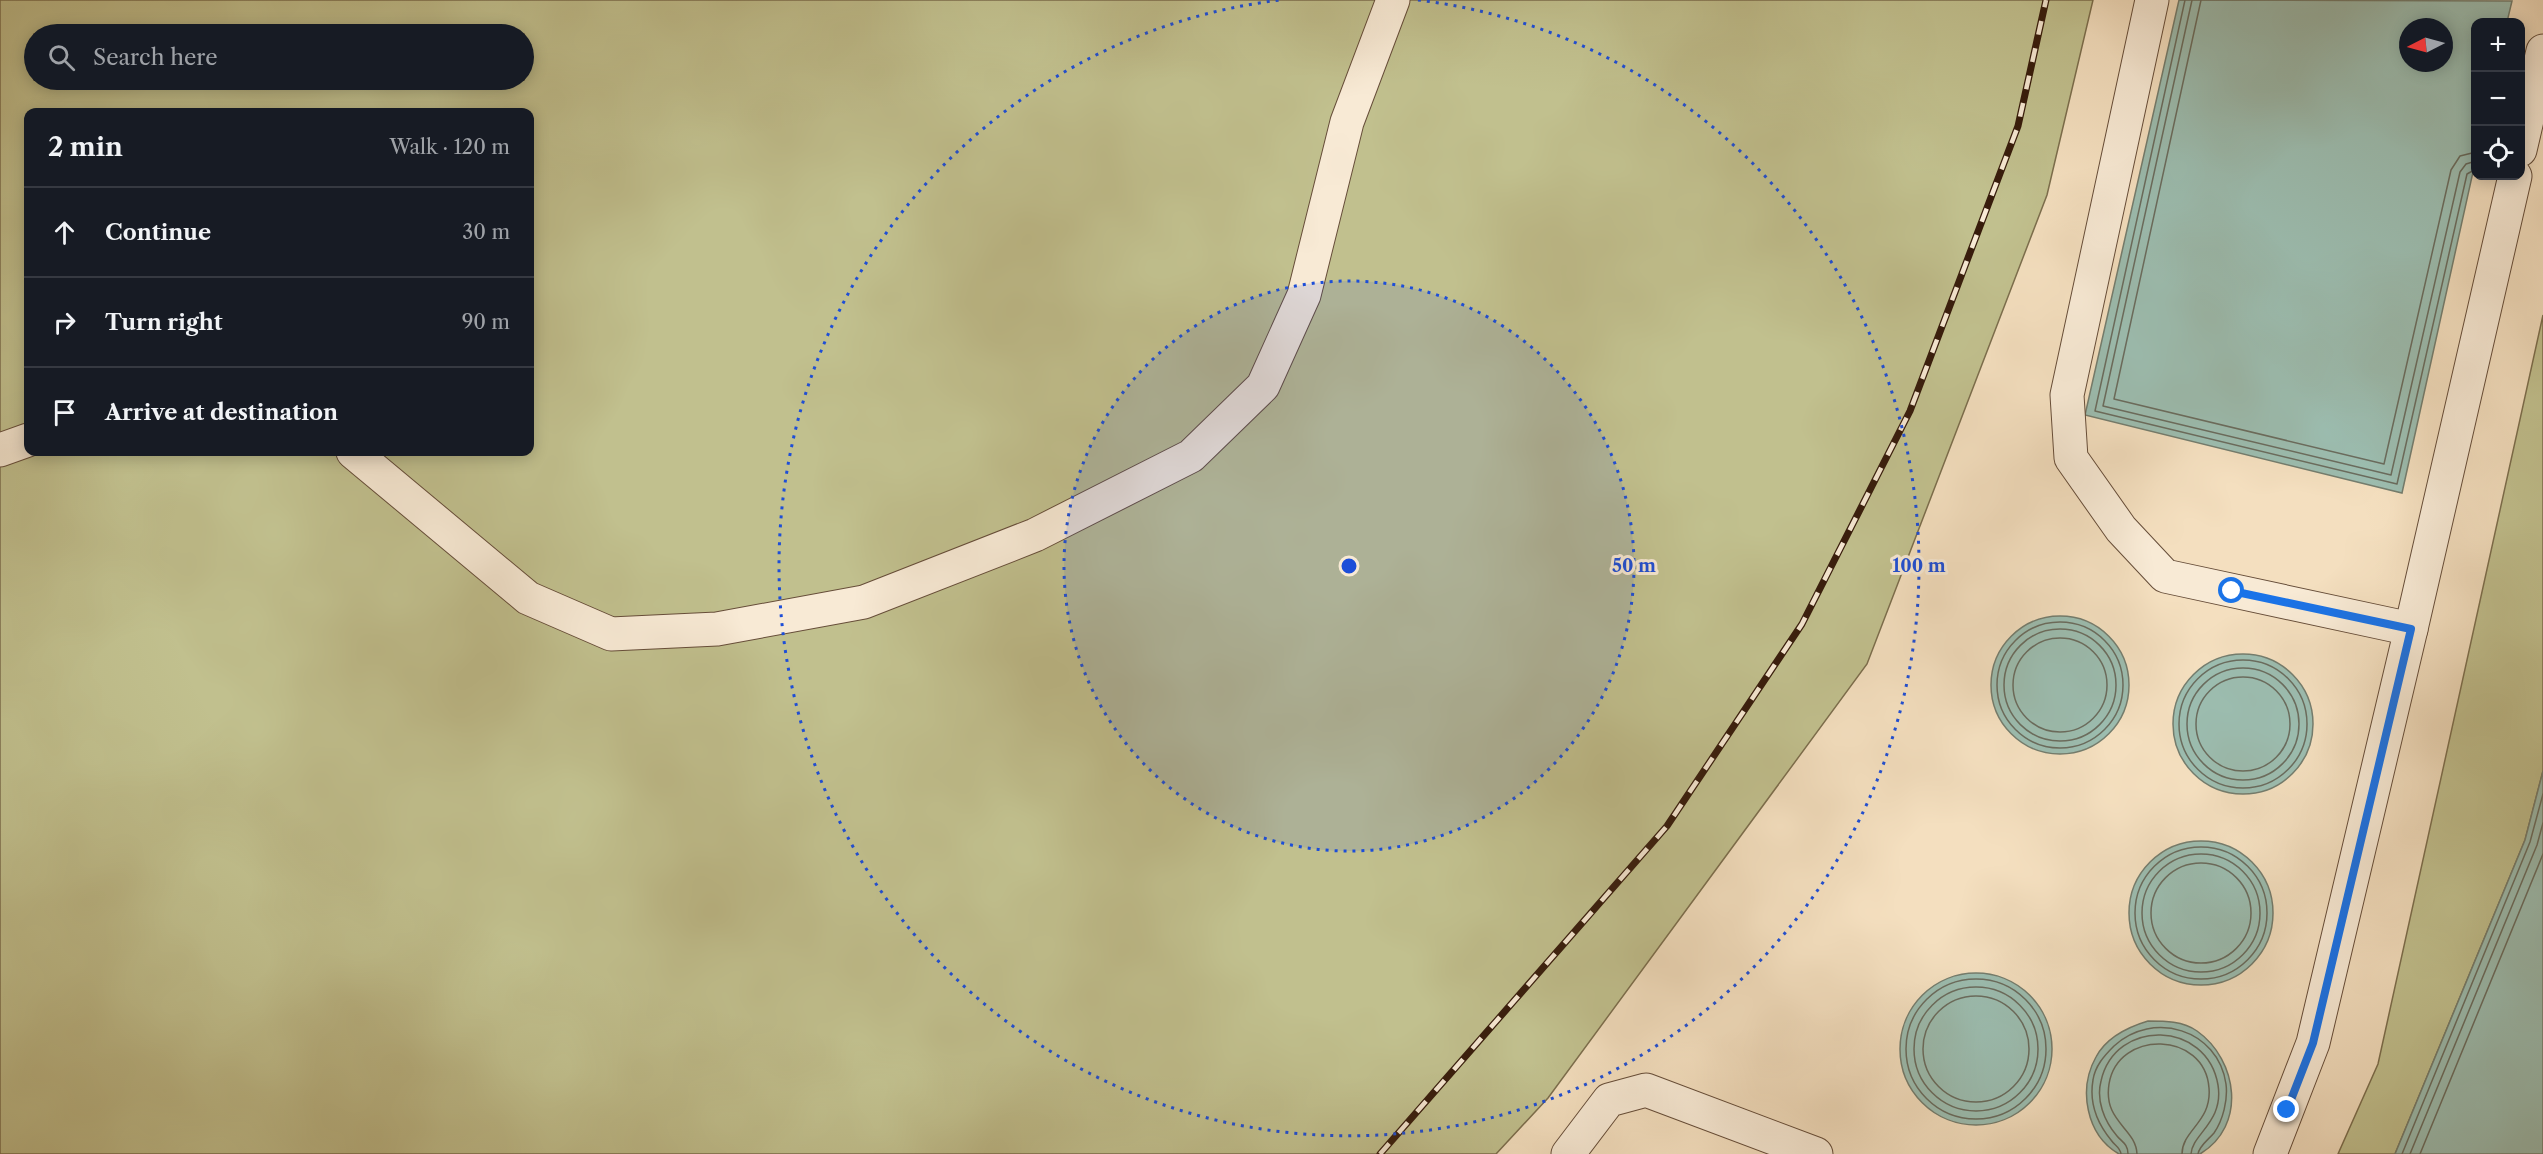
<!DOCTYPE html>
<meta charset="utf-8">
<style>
body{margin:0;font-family:"Libre Caslon Text",serif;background:#20242c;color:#f1f3f6}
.controls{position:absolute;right:18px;top:18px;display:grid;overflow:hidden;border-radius:12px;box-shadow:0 3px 15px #0003}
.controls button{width:54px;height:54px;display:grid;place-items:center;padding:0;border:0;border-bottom:2px solid #363941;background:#171b24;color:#f1f3f6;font:30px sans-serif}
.compass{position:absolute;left:2399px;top:18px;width:54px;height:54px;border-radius:50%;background:#171b24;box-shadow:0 3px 15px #0003;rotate:264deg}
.stop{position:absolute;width:18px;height:18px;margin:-14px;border:4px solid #1a73e8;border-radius:50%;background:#fff}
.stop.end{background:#1a73e8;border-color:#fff;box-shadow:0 2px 6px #0008}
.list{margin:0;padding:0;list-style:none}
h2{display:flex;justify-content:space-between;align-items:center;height:78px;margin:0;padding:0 24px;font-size:26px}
h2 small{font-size:20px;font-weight:400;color:#9ea1a6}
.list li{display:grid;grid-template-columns:39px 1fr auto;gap:18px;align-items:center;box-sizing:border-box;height:90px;padding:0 24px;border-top:2px solid #363941}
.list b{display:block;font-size:22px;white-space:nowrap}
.list em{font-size:20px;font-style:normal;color:#9ea1a6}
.icon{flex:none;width:33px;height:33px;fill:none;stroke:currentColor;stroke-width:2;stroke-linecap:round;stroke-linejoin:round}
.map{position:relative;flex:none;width:2543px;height:1154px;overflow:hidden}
.search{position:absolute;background:#171b24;box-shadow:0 3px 15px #0003;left:24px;top:24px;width:510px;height:66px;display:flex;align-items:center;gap:15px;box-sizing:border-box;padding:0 21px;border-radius:33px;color:#9ea1a6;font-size:22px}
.panel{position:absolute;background:#171b24;box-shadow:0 3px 15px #0003;left:24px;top:108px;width:510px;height:348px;border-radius:12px}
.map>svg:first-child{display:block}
.green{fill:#c1c08e;stroke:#7c6e4d;stroke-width:1.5;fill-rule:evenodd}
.water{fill:#9cbdb0;stroke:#747d6e;stroke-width:1.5;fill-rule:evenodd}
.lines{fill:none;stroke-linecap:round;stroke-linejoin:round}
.shore{stroke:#6a6c5e;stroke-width:1.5}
.minor-casing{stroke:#664d39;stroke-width:35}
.minor{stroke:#f8ead5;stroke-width:33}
.rail-casing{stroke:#371c0c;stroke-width:7}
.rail{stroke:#f8ead5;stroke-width:4.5;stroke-dasharray:14;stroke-linecap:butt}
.route{stroke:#1a73e8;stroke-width:8}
.ring{fill:none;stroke:#1d4ed8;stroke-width:3;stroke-dasharray:3 6}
.centre{fill:#1d4ed8;stroke:#f8ead5;stroke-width:3}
.ring-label{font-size:18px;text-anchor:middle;font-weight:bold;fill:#1d4ed8;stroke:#f8ead5;stroke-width:6;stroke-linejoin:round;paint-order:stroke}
</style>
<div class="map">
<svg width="2543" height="1154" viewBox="0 0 2543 1154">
<rect width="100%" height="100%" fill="#f4dfbf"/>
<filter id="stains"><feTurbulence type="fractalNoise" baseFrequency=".00333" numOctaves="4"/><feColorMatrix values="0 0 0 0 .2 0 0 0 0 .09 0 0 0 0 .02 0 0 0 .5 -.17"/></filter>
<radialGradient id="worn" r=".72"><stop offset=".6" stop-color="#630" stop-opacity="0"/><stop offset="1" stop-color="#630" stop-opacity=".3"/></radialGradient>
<g class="green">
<path d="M0 0H2093L2047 195 1867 664 1548 1098 1496 1154H0ZM34 34H524V80H34ZM28 112H530V452H28Z"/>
<polygon points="2543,315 2543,771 2525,840 2395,1154 2338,1154 2378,1064"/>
</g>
<g class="water">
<path d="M2179 0 2512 1 2507 22H2476L2475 163 2402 493 2085 415ZM2408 27H2444V63H2408Z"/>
<circle cx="2060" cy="685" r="69"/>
<circle cx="2243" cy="724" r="70"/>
<polygon points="2543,771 2543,1154 2395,1154 2525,840"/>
<circle cx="2201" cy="913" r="72"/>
<circle cx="1976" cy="1049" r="76"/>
<path d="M2148 1021C2165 1021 2183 1021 2197 1031 2238 1060 2247 1126 2200 1154H2119C2086 1135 2078 1089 2096 1057 2106 1038 2128 1027 2148 1021Z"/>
</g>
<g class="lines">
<g class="shore">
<polyline points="2185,0 2095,411 2397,484 2467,174 2476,169"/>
<polyline points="2192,0 2103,406 2391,475 2460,172 2466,164 2476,161"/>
<polyline points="2201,0 2114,399 2384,464 2451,170 2460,156 2476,152"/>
<circle cx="2060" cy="685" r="63"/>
<circle cx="2060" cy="685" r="56"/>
<circle cx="2060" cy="685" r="47"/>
<circle cx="2243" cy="724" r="64"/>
<circle cx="2243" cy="724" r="56"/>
<circle cx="2243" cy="724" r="47"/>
<circle cx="2201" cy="913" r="66"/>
<circle cx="2201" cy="913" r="59"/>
<circle cx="2201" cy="913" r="50"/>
<circle cx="1976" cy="1049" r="70"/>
<circle cx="1976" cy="1049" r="62"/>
<circle cx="1976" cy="1049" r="53"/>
<path d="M2121 1154C2120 1147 2115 1146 2111 1140 2097 1123 2089 1103 2093 1080 2095 1066 2104 1056 2114 1046 2153 1010 2218 1029 2226 1084 2228 1100 2223 1120 2214 1133 2209 1139 2199 1146 2198 1154"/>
<path d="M2128 1154C2128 1144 2122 1142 2117 1136 2104 1121 2096 1100 2101 1081 2115 1018 2207 1020 2218 1085 2224 1122 2192 1134 2191 1154"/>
<path d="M2137 1154C2136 1128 2103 1122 2109 1084 2118 1029 2205 1031 2209 1088 2212 1122 2182 1130 2182 1154"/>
<polyline points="2402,1154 2530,842 2543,794"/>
<polyline points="2410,1154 2537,845 2543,823"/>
<polyline points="2420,1154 2543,854"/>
</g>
<defs>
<g id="minor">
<polyline points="2152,0 2067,395 2071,458 2121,529 2165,576 2411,629"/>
<polyline points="2520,150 2543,51"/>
<polyline points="0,450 28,440"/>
<polyline points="353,452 528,598 611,634 717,629 864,602 1035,535 1191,456 1263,386 1304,295 1347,122 1393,0"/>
<polyline points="1568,1154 1609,1100 1646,1090 1816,1154"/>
<polyline points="2270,1154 2313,1043 2411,629 2515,176"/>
</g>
</defs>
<use href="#minor" class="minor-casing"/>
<use href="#minor" class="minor"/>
<defs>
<polyline id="rail" points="1380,1154 1667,826 1802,624 1910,411 2018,126 2046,0"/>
</defs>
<use href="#rail" class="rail-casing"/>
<use href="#rail" class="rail"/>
</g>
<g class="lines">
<polyline class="route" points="2232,591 2411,629 2313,1043 2287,1110"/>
</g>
<circle cx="1349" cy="566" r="285" fill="#1d4ed8" fill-opacity=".12"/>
<g class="ring">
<circle cx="1349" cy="566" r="285"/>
<path d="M1418 0A570 570 0 1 1 1280 0"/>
</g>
<circle cx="1349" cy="566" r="9" class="centre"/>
<g class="ring-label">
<text x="1634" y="572">50 m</text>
<text x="1919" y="572">100 m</text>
</g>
<rect width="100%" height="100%" filter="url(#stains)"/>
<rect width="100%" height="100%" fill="url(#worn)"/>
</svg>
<div class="controls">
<button>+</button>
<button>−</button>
<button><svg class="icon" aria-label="locate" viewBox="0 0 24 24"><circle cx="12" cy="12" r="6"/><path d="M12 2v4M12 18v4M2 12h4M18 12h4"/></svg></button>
</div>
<svg class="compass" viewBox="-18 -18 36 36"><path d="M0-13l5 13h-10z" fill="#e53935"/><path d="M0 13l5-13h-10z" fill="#9ea1a6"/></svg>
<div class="stop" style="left:2232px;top:591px"></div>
<div class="stop end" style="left:2287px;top:1110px"></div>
<div class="search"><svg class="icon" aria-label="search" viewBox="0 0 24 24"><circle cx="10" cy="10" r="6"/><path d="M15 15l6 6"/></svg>Search here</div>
<section class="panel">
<h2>2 min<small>Walk · 120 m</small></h2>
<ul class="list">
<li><svg class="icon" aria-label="ahead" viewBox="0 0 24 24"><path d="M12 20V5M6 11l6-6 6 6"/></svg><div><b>Continue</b></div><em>30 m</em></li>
<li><svg class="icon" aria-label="right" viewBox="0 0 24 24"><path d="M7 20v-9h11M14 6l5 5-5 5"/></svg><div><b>Turn right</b></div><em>90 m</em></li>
<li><svg class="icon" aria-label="arrive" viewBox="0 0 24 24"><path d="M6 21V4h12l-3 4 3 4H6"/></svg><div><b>Arrive at destination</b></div></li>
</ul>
</section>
</div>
